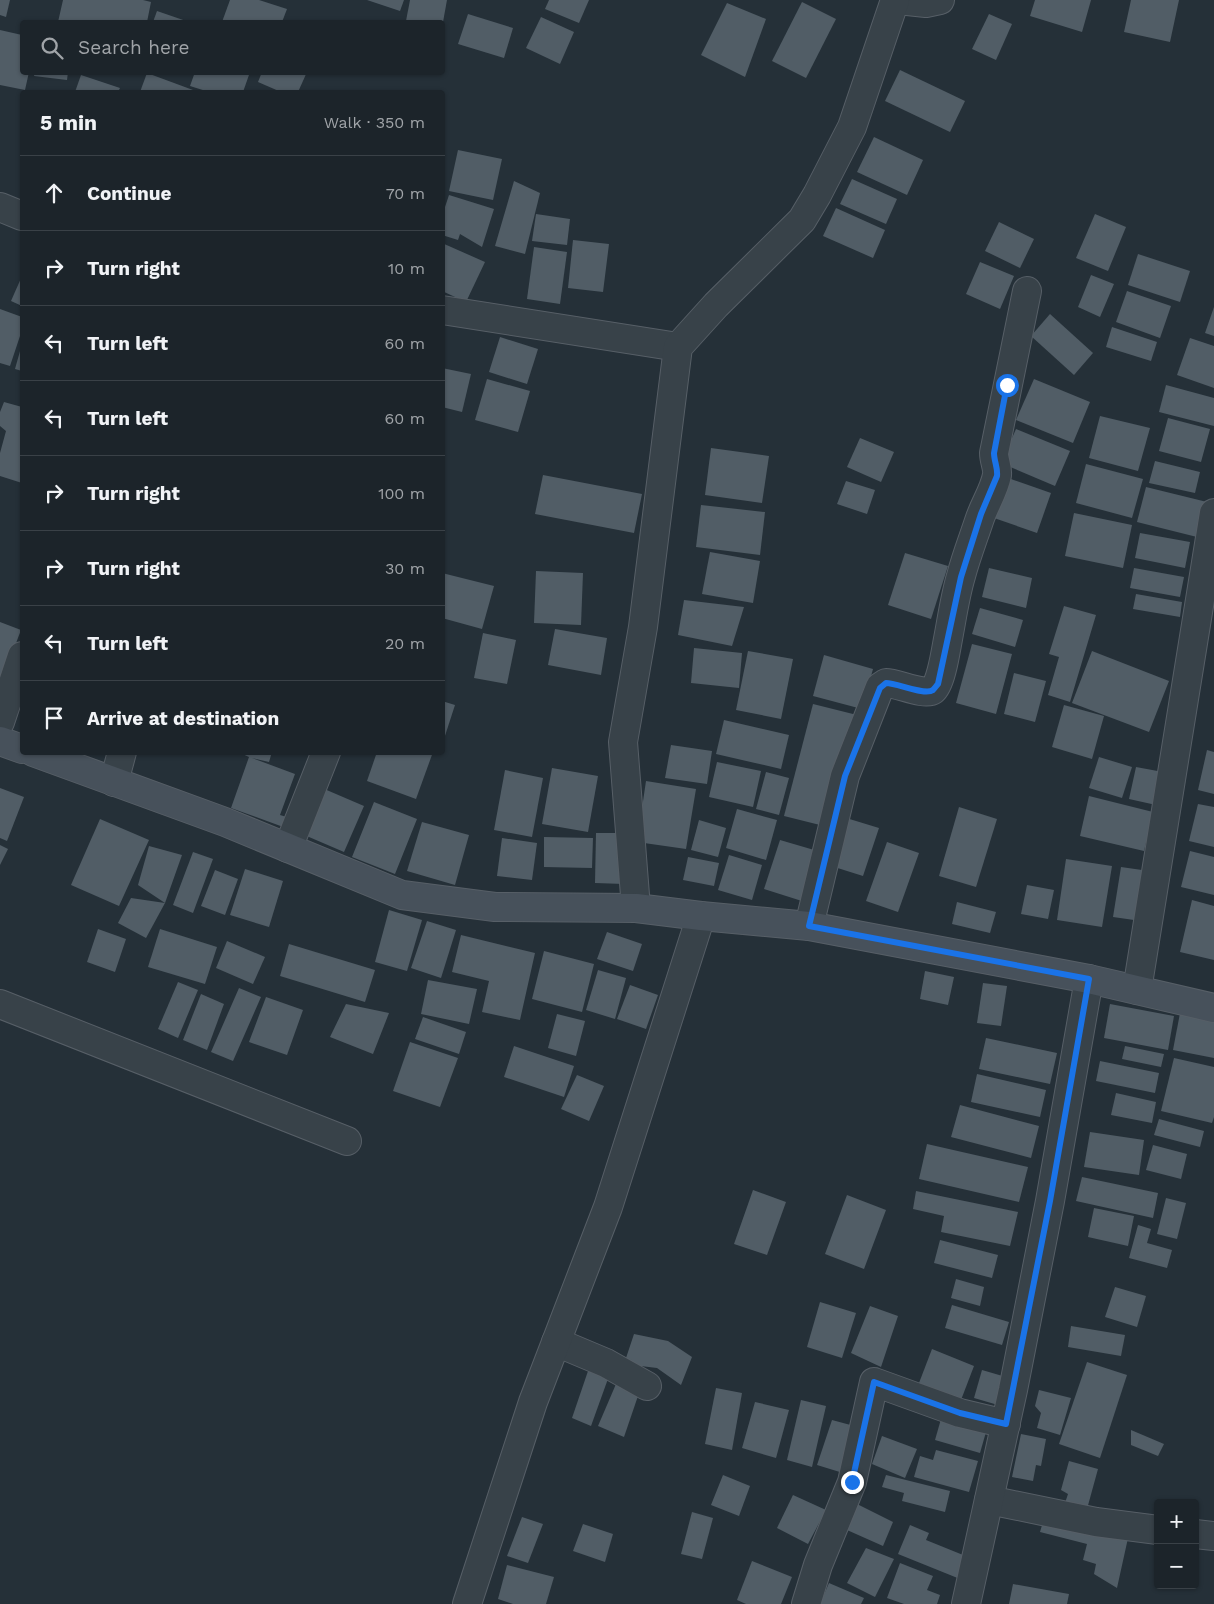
<!DOCTYPE html>
<meta charset="utf-8">
<style>
body{margin:0;font-family:"Work Sans",sans-serif;background:#293036;color:#f1f3f6}
.controls{position:absolute;right:15px;bottom:15px;display:grid;overflow:hidden;border-radius:5px;box-shadow:0 1px 4px #0004}
.controls button{width:45px;height:45px;display:grid;place-items:center;padding:0;border:0;border-bottom:1px solid #3a4147;background:#1c242a;color:#f1f3f6;font:25px sans-serif}
.stop{position:absolute;width:15px;height:15px;margin:-11px;border:4px solid #1a73e8;border-radius:50%;background:#fff}
.stop.end{background:#1a73e8;border-color:#fff;box-shadow:0 1px 5px #0008}
.list{margin:0;padding:0;list-style:none}
h2{display:flex;justify-content:space-between;align-items:center;height:65px;margin:0;padding:0 20px;font-size:21px}
h2 small{font-size:16px;font-weight:400;color:#a0a4a8}
.list li{display:grid;grid-template-columns:32px 1fr auto;gap:15px;align-items:center;box-sizing:border-box;height:75px;padding:0 20px;border-top:1px solid #3a4147}
.list b{display:block;font-size:19px;white-space:nowrap}
.list em{font-size:16px;font-style:normal;color:#a0a4a8}
.icon{flex:none;width:28px;height:28px;fill:none;stroke:currentColor;stroke-width:2;stroke-linecap:round;stroke-linejoin:round}
.map{position:relative;flex:none;width:1214px;height:1604px;overflow:hidden}
.search{position:absolute;background:#1c242a;box-shadow:0 1px 4px #0004;left:20px;top:20px;width:425px;height:55px;display:flex;align-items:center;gap:12px;box-sizing:border-box;padding:0 18px;border-radius:5px;color:#a0a4a8;font-size:19px}
.panel{position:absolute;background:#1c242a;box-shadow:0 1px 4px #0004;left:20px;top:90px;width:425px;height:665px;border-radius:5px}
.map>svg:first-child{display:block}
.building{fill:#515d66}
.lines{fill:none;stroke-linecap:round;stroke-linejoin:round}
.street-casing{stroke:#575f67;stroke-width:30}
.secondary-casing{stroke:#575f67;stroke-width:30}
.street{stroke:#384249;stroke-width:28}
.secondary{stroke:#47515b;stroke-width:28}
.route{stroke:#1a73e8;stroke-width:6}
</style>
<div class="map">
<svg width="1214" height="1604" viewBox="0 0 1214 1604">
<rect width="100%" height="100%" fill="#253038"/>
<g class="building">
<polygon points="0,0 10,0 6,17 0,15"/>
<polygon points="63,0 143,0 151,2 147,22 123,20 122,22 58,22"/>
<polygon points="230,0 259,0 287,9 282,22 222,22"/>
<polygon points="367,0 404,0 400,11"/>
<polygon points="410,0 447,0 443,22 406,21"/>
<polygon points="549,0 589,0 579,23 545,9"/>
<polygon points="1035,0 1091,0 1082,32 1030,16"/>
<polygon points="1131,0 1179,0 1170,42 1124,32"/>
<polygon points="802,2 836,19 806,78 772,61"/>
<polygon points="727,3 766,19 745,77 701,55"/>
<polygon points="157,11 189,22 153,22"/>
<polygon points="468,14 513,28 504,58 458,44"/>
<polygon points="989,14 1012,24 996,60 972,49"/>
<polygon points="541,17 574,32 560,64 526,48"/>
<polygon points="0,30 22,35 22,72 29,72 25,90 0,85"/>
<polygon points="900,70 965,101 950,132 885,101"/>
<polygon points="35,72 68,72 67,80 34,76"/>
<polygon points="195,72 250,72 243,92 209,92 190,86"/>
<polygon points="262,72 307,72 298,92 281,92 258,82"/>
<polygon points="147,73 193,90 192,92 140,92"/>
<polygon points="81,75 120,88 118,92 75,92"/>
<polygon points="874,137 923,160 907,195 857,172"/>
<polygon points="458,150 502,159 493,200 449,191"/>
<polygon points="852,179 897,199 886,224 840,204"/>
<polygon points="514,181 540,193 525,254 495,246"/>
<polygon points="449,195 494,209 482,247 460,234 458,240 442,235 442,216"/>
<polygon points="836,208 885,230 873,258 823,236"/>
<polygon points="536,214 570,219 567,245 532,241"/>
<polygon points="1095,214 1126,227 1108,271 1076,258"/>
<polygon points="999,222 1034,239 1020,268 985,251"/>
<polygon points="573,240 609,244 603,292 568,288"/>
<polygon points="442,243 485,262 466,302 442,291"/>
<polygon points="534,247 567,252 560,304 527,299"/>
<polygon points="1138,254 1190,271 1180,302 1128,285"/>
<polygon points="980,262 1014,276 1000,309 966,294"/>
<polygon points="1091,275 1114,284 1100,317 1078,307"/>
<polygon points="22,276 22,306 11,301"/>
<polygon points="1127,291 1171,306 1160,338 1116,322"/>
<polygon points="1214,307 1214,336 1205,333"/>
<polygon points="0,309 22,317 22,330 10,366 0,363"/>
<polygon points="1050,314 1093,353 1074,375 1031,336"/>
<polygon points="1112,327 1157,342 1151,361 1106,347"/>
<polygon points="500,337 538,349 527,384 489,372"/>
<polygon points="1190,338 1214,346 1214,388 1177,375"/>
<polygon points="22,344 22,371 15,369"/>
<polygon points="442,368 471,374 462,412 442,407"/>
<polygon points="487,379 530,391 518,432 475,420"/>
<polygon points="1034,379 1090,402 1073,443 1016,420"/>
<polygon points="1166,385 1214,398 1214,426 1159,412"/>
<polygon points="4,402 22,407 22,483 0,476 0,453 6,431 0,426 0,412"/>
<polygon points="1100,416 1150,428 1138,471 1089,458"/>
<polygon points="1168,418 1210,429 1201,462 1159,451"/>
<polygon points="1016,429 1070,451 1055,486 1001,463"/>
<polygon points="860,438 894,452 881,482 847,467"/>
<polygon points="711,448 769,456 762,503 705,495"/>
<polygon points="1155,461 1200,472 1195,493 1149,483"/>
<polygon points="1086,464 1143,479 1132,518 1076,503"/>
<polygon points="543,475 642,494 634,533 535,514"/>
<polygon points="1008,478 1051,493 1037,533 994,518"/>
<polygon points="846,481 875,490 867,514 837,504"/>
<polygon points="1146,487 1207,502 1197,537 1137,522"/>
<polygon points="701,505 765,512 760,555 696,547"/>
<polygon points="1074,513 1132,525 1123,568 1065,556"/>
<polygon points="1140,533 1190,542 1185,568 1135,558"/>
<polygon points="710,552 760,561 753,603 702,594"/>
<polygon points="905,553 948,566 931,619 888,605"/>
<polygon points="989,568 1032,578 1026,608 982,597"/>
<polygon points="1134,568 1184,577 1180,597 1130,588"/>
<polygon points="536,571 583,573 581,625 534,623"/>
<polygon points="442,573 494,586 482,629 442,618"/>
<polygon points="1136,594 1182,602 1180,617 1133,609"/>
<polygon points="684,600 744,607 732,646 678,635"/>
<polygon points="1064,606 1096,615 1070,702 1048,695 1059,657 1049,654"/>
<polygon points="980,608 1023,620 1015,647 972,634"/>
<polygon points="0,622 21,630 0,685"/>
<polygon points="555,629 607,638 601,675 548,665"/>
<polygon points="483,633 516,640 507,684 474,678"/>
<polygon points="972,644 1012,654 996,714 956,703"/>
<polygon points="694,648 742,653 739,688 691,683"/>
<polygon points="748,651 793,659 781,719 736,710"/>
<polygon points="1092,651 1169,681 1149,732 1072,703"/>
<polygon points="824,655 873,669 862,709 813,696"/>
<polygon points="1014,673 1046,681 1035,722 1004,714"/>
<polygon points="442,701 455,705 443,742 442,742"/>
<polygon points="813,704 857,715 828,827 784,816"/>
<polygon points="1064,705 1104,716 1092,759 1052,747"/>
<polygon points="724,720 789,735 781,769 716,754"/>
<polygon points="671,745 712,751 707,784 665,778"/>
<polygon points="1207,750 1214,752 1214,794 1198,790"/>
<polygon points="238,752 272,752 269,762 252,758 295,774 280,815 290,818 286,828 231,808 249,757"/>
<polygon points="377,752 433,752 416,799 367,781"/>
<polygon points="1099,757 1132,767 1122,798 1089,788"/>
<polygon points="717,762 761,771 753,807 709,797"/>
<polygon points="1136,767 1163,772 1156,805 1129,799"/>
<polygon points="552,768 598,776 588,832 542,824"/>
<polygon points="505,770 543,778 532,837 494,830"/>
<polygon points="766,772 789,778 779,815 756,809"/>
<polygon points="646,781 696,789 686,849 637,842"/>
<polygon points="0,788 24,797 7,841 0,838"/>
<polygon points="322,788 364,806 344,852 302,834"/>
<polygon points="1089,796 1153,812 1144,851 1080,836"/>
<polygon points="374,802 417,819 395,874 352,857"/>
<polygon points="1198,804 1214,807 1214,847 1189,841"/>
<polygon points="959,807 997,819 976,887 939,876"/>
<polygon points="737,809 777,820 766,860 726,848"/>
<polygon points="843,817 879,828 863,876 828,865"/>
<polygon points="100,819 149,840 119,906 71,885"/>
<polygon points="699,820 726,828 718,857 691,850"/>
<polygon points="422,822 469,835 455,885 407,871"/>
<polygon points="596,833 625,833 624,884 595,883"/>
<polygon points="544,837 593,838 592,868 544,867"/>
<polygon points="502,838 537,843 532,880 497,876"/>
<polygon points="780,840 821,852 805,902 764,889"/>
<polygon points="887,842 919,853 898,912 866,901"/>
<polygon points="0,845 8,849 0,865"/>
<polygon points="149,846 182,855 165,903 138,885"/>
<polygon points="1190,851 1214,857 1214,895 1181,887"/>
<polygon points="193,852 213,859 193,913 173,905"/>
<polygon points="729,855 762,865 752,900 718,890"/>
<polygon points="688,857 719,863 714,886 683,880"/>
<polygon points="1066,859 1112,866 1102,927 1057,920"/>
<polygon points="1121,867 1156,872 1148,922 1113,917"/>
<polygon points="245,869 283,881 269,927 230,915"/>
<polygon points="215,870 238,879 225,915 201,906"/>
<polygon points="1027,885 1054,890 1048,919 1021,914"/>
<polygon points="131,898 165,903 146,938 118,923"/>
<polygon points="1192,900 1214,906 1214,960 1180,952"/>
<polygon points="957,902 996,912 990,933 952,924"/>
<polygon points="389,910 422,920 407,971 375,962"/>
<polygon points="427,921 456,930 441,978 411,968"/>
<polygon points="98,929 126,939 115,972 87,962"/>
<polygon points="160,929 217,947 205,984 148,967"/>
<polygon points="607,932 642,944 633,971 597,959"/>
<polygon points="461,935 535,953 520,1020 482,1012 489,981 452,972"/>
<polygon points="227,941 265,957 253,984 216,968"/>
<polygon points="289,944 375,970 365,1002 280,976"/>
<polygon points="544,951 594,964 582,1012 532,999"/>
<polygon points="598,970 626,978 615,1019 586,1010"/>
<polygon points="925,971 954,977 948,1005 920,999"/>
<polygon points="428,980 477,989 469,1024 421,1014"/>
<polygon points="178,982 198,990 178,1038 158,1029"/>
<polygon points="983,983 1007,986 1001,1026 977,1023"/>
<polygon points="630,985 658,995 646,1029 617,1019"/>
<polygon points="239,988 261,997 233,1061 211,1052"/>
<polygon points="201,994 224,1004 207,1050 183,1040"/>
<polygon points="266,997 303,1010 287,1055 249,1042"/>
<polygon points="346,1004 389,1013 373,1054 330,1037"/>
<polygon points="1110,1004 1174,1016 1168,1050 1104,1038"/>
<polygon points="1180,1013 1214,1019 1214,1058 1173,1050"/>
<polygon points="557,1014 585,1021 576,1056 548,1048"/>
<polygon points="423,1017 466,1032 459,1054 415,1039"/>
<polygon points="986,1038 1057,1053 1050,1084 979,1069"/>
<polygon points="410,1042 458,1058 440,1107 393,1091"/>
<polygon points="514,1046 574,1066 564,1097 504,1077"/>
<polygon points="1125,1046 1164,1054 1161,1067 1122,1059"/>
<polygon points="1174,1058 1214,1067 1214,1117 1212,1123 1161,1111"/>
<polygon points="1100,1061 1159,1073 1155,1093 1096,1081"/>
<polygon points="977,1074 1046,1090 1040,1117 971,1102"/>
<polygon points="577,1075 604,1086 589,1121 561,1109"/>
<polygon points="1116,1093 1156,1102 1152,1123 1111,1115"/>
<polygon points="960,1105 1039,1126 1031,1158 951,1137"/>
<polygon points="1159,1119 1204,1131 1200,1147 1154,1135"/>
<polygon points="1090,1132 1144,1140 1139,1175 1084,1167"/>
<polygon points="927,1144 1028,1167 1019,1202 919,1179"/>
<polygon points="1153,1145 1187,1154 1181,1179 1146,1170"/>
<polygon points="1082,1177 1158,1193 1153,1218 1076,1201"/>
<polygon points="753,1190 786,1202 767,1255 734,1244"/>
<polygon points="916,1191 1018,1212 1010,1246 941,1232 944,1216 913,1209"/>
<polygon points="847,1195 886,1210 864,1269 825,1254"/>
<polygon points="1166,1198 1186,1203 1177,1239 1157,1234"/>
<polygon points="1094,1208 1134,1216 1128,1246 1088,1237"/>
<polygon points="1138,1225 1151,1229 1147,1243 1172,1250 1167,1268 1129,1258"/>
<polygon points="940,1240 998,1255 992,1278 934,1263"/>
<polygon points="956,1279 984,1287 980,1306 951,1298"/>
<polygon points="1115,1287 1146,1296 1137,1327 1105,1317"/>
<polygon points="820,1302 856,1313 842,1358 807,1347"/>
<polygon points="952,1305 1009,1322 1002,1345 945,1328"/>
<polygon points="870,1306 898,1316 881,1367 851,1353"/>
<polygon points="1071,1326 1125,1335 1121,1356 1068,1347"/>
<polygon points="634,1334 668,1341 692,1357 681,1385 657,1368 624,1364"/>
<polygon points="932,1349 974,1366 961,1400 919,1383"/>
<polygon points="1087,1362 1127,1375 1100,1458 1059,1444"/>
<polygon points="982,1370 1006,1377 998,1405 974,1398"/>
<polygon points="588,1371 609,1376 591,1426 572,1418"/>
<polygon points="616,1384 639,1393 624,1437 598,1426"/>
<polygon points="716,1388 742,1393 732,1450 705,1444"/>
<polygon points="1039,1390 1071,1398 1060,1435 1037,1428 1041,1413 1035,1406"/>
<polygon points="801,1400 826,1406 812,1467 787,1460"/>
<polygon points="755,1402 789,1410 776,1458 742,1448"/>
<polygon points="943,1412 988,1425 980,1453 935,1440"/>
<polygon points="832,1420 858,1427 843,1473 817,1465"/>
<polygon points="1131,1430 1164,1444 1158,1456 1131,1445"/>
<polygon points="1021,1434 1046,1439 1041,1466 1036,1465 1033,1481 1012,1477"/>
<polygon points="882,1436 917,1449 905,1478 872,1464"/>
<polygon points="936,1450 978,1461 969,1492 914,1477 920,1456 933,1460"/>
<polygon points="1069,1461 1098,1469 1087,1509 1065,1503 1068,1494 1061,1490"/>
<polygon points="723,1475 750,1486 739,1516 711,1505"/>
<polygon points="886,1475 950,1491 945,1512 902,1501 904,1493 882,1487"/>
<polygon points="793,1495 826,1510 808,1544 777,1528"/>
<polygon points="857,1504 893,1522 883,1546 847,1530"/>
<polygon points="692,1512 713,1518 702,1559 681,1554"/>
<polygon points="1045,1515 1130,1529 1117,1588 1094,1574 1096,1564 1083,1560 1087,1544 1040,1532"/>
<polygon points="522,1517 543,1524 528,1563 507,1556"/>
<polygon points="583,1524 613,1534 605,1562 573,1551"/>
<polygon points="910,1525 929,1533 926,1540 968,1557 960,1579 898,1554"/>
<polygon points="866,1548 894,1559 875,1597 847,1583"/>
<polygon points="752,1561 792,1577 781,1604 746,1604 737,1600"/>
<polygon points="900,1563 933,1576 927,1590 940,1595 937,1604 904,1604 887,1598"/>
<polygon points="507,1565 554,1577 546,1604 513,1604 498,1599"/>
<polygon points="829,1583 864,1598 861,1604 820,1604"/>
<polygon points="1013,1584 1069,1594 1067,1604 1009,1604"/>
</g>
<g class="lines">
<defs>
<g id="street">
<polyline points="898,0 926,3 940,0"/>
<polyline points="0,207 22,216"/>
<polyline points="442,310 678,347"/>
<polyline points="0,722 22,656"/>
<polyline points="114,782 122,752"/>
<polyline points="288,848 326,752"/>
<polyline points="636,908 623,742 643,627 678,347 716,305 802,220 817,195 852,127 895,0"/>
<path d="M809 926 845 776 880 687 886 683C897 683 925 696 933 690 941 684 946 649 948 639 952 618 955 596 961 576 966 557 973 539 979 521 984 505 994 491 997 475 998 468 994 461 994 453L1027 291"/>
<polyline points="1137,990 1214,513"/>
<polyline points="0,1004 347,1141"/>
<polyline points="556,1342 606,1363 647,1386"/>
<polyline points="989,1500 1096,1522 1158,1530"/>
<polyline points="1195,1534 1214,1536"/>
<polyline points="467,1604 533,1402 608,1207 701,916"/>
<polyline points="806,1604 818,1565 852,1482 874,1382 960,1413 1006,1424"/>
<polyline points="966,1604 1013,1390 1050,1201 1089,979"/>
</g>
<g id="secondary">
<polyline points="0,741 22,749"/>
<polyline points="33,752 225,822 402,895 495,907 636,908 701,916 809,926 1089,979 1214,1008"/>
</g>
</defs>
<use href="#street" class="street-casing"/>
<use href="#secondary" class="secondary-casing"/>
<use href="#street" class="street"/>
<use href="#secondary" class="secondary"/>
</g>
<g class="lines">
<path class="route" d="M852 1482 874 1382 960 1413 1006 1424 1050 1201 1089 979 809 926 845 776 880 688 886 683C897 683 925 696 933 690 934 689 937 685 938 684L961 577 981 514 997 476C998 468 994 461 994 453L1007 385"/>
</g>
</svg>
<div class="controls">
<button>+</button>
<button>−</button>
</div>
<div class="stop" style="left:1007px;top:385px"></div>
<div class="stop end" style="left:852px;top:1482px"></div>
<div class="search"><svg class="icon" aria-label="search" viewBox="0 0 24 24"><circle cx="10" cy="10" r="6"/><path d="M15 15l6 6"/></svg>Search here</div>
<section class="panel">
<h2>5 min<small>Walk · 350 m</small></h2>
<ul class="list">
<li><svg class="icon" aria-label="ahead" viewBox="0 0 24 24"><path d="M12 20V5M6 11l6-6 6 6"/></svg><div><b>Continue</b></div><em>70 m</em></li>
<li><svg class="icon" aria-label="right" viewBox="0 0 24 24"><path d="M7 20v-9h11M14 6l5 5-5 5"/></svg><div><b>Turn right</b></div><em>10 m</em></li>
<li><svg class="icon" aria-label="left" viewBox="0 0 24 24"><path d="M17 20v-9H6M10 6l-5 5 5 5"/></svg><div><b>Turn left</b></div><em>60 m</em></li>
<li><svg class="icon" aria-label="left" viewBox="0 0 24 24"><path d="M17 20v-9H6M10 6l-5 5 5 5"/></svg><div><b>Turn left</b></div><em>60 m</em></li>
<li><svg class="icon" aria-label="right" viewBox="0 0 24 24"><path d="M7 20v-9h11M14 6l5 5-5 5"/></svg><div><b>Turn right</b></div><em>100 m</em></li>
<li><svg class="icon" aria-label="right" viewBox="0 0 24 24"><path d="M7 20v-9h11M14 6l5 5-5 5"/></svg><div><b>Turn right</b></div><em>30 m</em></li>
<li><svg class="icon" aria-label="left" viewBox="0 0 24 24"><path d="M17 20v-9H6M10 6l-5 5 5 5"/></svg><div><b>Turn left</b></div><em>20 m</em></li>
<li><svg class="icon" aria-label="arrive" viewBox="0 0 24 24"><path d="M6 21V4h12l-3 4 3 4H6"/></svg><div><b>Arrive at destination</b></div></li>
</ul>
</section>
</div>
